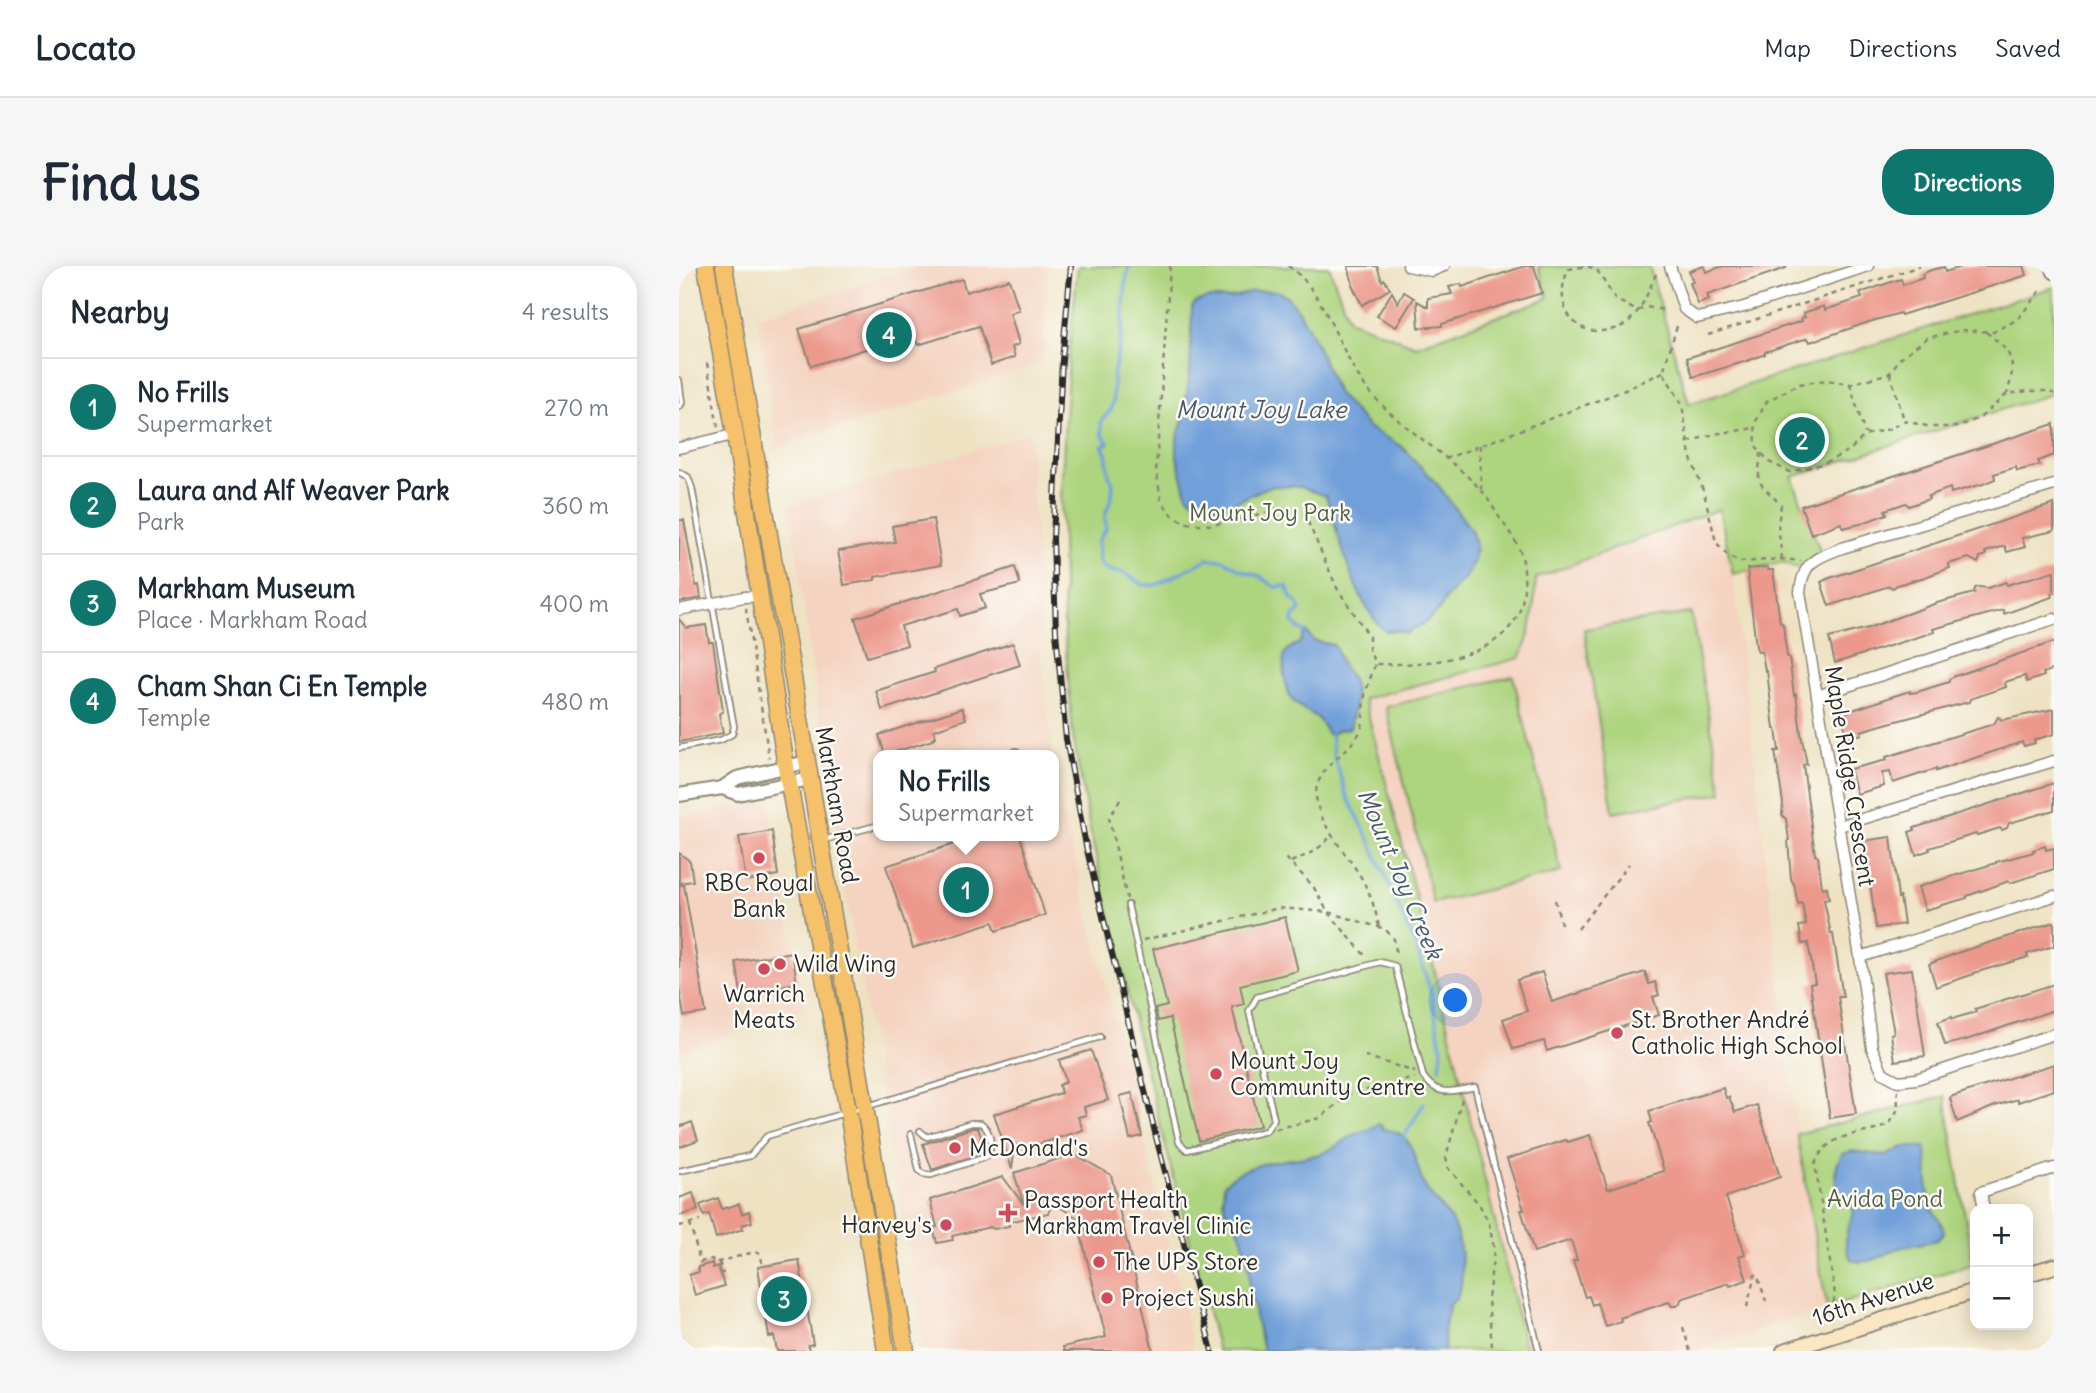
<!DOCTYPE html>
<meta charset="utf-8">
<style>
body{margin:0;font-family:Delius,sans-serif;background:#f6f6f7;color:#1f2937}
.controls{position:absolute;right:21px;bottom:21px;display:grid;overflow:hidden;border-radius:14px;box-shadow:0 4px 18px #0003}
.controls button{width:63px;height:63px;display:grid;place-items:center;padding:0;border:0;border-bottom:2px solid #e0e1e3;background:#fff;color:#1f2937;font:35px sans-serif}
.you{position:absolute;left:777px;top:735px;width:24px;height:24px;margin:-18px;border:5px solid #fff;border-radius:50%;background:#1a73e8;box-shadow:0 0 0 10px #1a73e833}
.badge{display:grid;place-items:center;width:46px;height:46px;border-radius:50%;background:#0f766e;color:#fff;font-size:23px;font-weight:700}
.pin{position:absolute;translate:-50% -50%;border:4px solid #fff;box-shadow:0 2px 7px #0006}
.popup{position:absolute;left:194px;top:484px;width:186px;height:91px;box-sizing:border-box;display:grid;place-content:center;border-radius:14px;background:#fff;filter:drop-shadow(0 2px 5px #0005);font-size:23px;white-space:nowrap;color:#747a83}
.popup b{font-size:26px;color:#1f2937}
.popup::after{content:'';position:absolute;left:50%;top:100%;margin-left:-14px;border:14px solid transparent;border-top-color:#fff}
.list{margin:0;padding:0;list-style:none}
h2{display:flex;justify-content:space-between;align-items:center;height:91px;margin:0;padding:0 28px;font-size:30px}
h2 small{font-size:23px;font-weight:400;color:#747a83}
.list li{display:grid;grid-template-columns:46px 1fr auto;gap:21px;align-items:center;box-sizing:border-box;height:98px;padding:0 28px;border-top:2px solid #e0e1e3}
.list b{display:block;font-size:26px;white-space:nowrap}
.list p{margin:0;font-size:23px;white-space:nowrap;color:#747a83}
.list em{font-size:23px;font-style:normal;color:#747a83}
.map{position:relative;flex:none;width:1375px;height:1085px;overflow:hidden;border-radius:28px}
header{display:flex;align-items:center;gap:42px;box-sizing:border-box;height:98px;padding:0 35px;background:#fff;border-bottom:2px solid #e0e1e3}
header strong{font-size:33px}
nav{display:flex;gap:38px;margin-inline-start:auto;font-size:24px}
.intro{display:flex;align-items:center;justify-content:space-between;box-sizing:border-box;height:168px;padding:0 42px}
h1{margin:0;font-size:49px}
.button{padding:18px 32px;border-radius:28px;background:#0f766e;color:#fff;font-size:24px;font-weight:700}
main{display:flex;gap:42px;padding:0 42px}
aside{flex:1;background:#fff;border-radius:28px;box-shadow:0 4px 18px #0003}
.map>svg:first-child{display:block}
.built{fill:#f4d3c0}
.green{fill:#add47e;stroke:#6c8054;stroke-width:2}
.water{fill:#709fd9;stroke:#4e6582;stroke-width:2}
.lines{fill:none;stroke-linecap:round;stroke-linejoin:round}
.stream{stroke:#709fd9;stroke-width:3.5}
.building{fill:#ec988c}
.service-casing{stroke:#8c8677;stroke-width:8}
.minor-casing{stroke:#8c8677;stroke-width:13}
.tertiary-casing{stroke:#8c8677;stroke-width:16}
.secondary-casing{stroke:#8c8677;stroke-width:18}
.primary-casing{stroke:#8c8677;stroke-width:19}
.path{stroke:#8c8677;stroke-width:2.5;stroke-dasharray:5 5;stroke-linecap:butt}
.service{stroke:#fff;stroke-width:4.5}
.minor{stroke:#fff;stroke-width:10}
.tertiary{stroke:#fff;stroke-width:12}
.secondary{stroke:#fbe6c4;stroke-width:14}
.primary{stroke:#f5c16b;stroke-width:16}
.rail-casing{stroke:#2b2b2b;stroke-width:6}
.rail{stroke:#fdfcf7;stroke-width:3.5;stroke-dasharray:10;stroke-linecap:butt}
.poi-dot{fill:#d1495b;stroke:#fdfcf7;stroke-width:2.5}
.labels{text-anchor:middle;stroke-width:5;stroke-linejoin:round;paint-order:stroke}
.park-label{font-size:23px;fill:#525e44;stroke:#fdfcf7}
.street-label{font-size:23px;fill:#2b2b2b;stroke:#fdfcf7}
.poi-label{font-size:23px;fill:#2b2b2b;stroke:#fdfcf7;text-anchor:start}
.water-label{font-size:24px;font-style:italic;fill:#475971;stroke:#fdfcf7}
</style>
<header>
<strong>Locato</strong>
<nav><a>Map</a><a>Directions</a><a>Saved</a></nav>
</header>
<div class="intro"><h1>Find us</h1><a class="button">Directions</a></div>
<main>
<aside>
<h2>Nearby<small>4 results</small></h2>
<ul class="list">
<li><span class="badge">1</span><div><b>No Frills</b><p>Supermarket</p></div><em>270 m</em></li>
<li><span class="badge">2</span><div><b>Laura and Alf Weaver Park</b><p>Park</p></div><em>360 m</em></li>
<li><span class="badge">3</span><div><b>Markham Museum</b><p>Place · Markham Road</p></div><em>400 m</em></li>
<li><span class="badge">4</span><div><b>Cham Shan Ci En Temple</b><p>Temple</p></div><em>480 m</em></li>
</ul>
</aside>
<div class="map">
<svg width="1375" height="1085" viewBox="0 0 1375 1085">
<rect width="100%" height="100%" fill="#fdfcf7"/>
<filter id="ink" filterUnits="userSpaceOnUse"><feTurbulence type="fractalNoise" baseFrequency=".0143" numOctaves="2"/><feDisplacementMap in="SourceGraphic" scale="14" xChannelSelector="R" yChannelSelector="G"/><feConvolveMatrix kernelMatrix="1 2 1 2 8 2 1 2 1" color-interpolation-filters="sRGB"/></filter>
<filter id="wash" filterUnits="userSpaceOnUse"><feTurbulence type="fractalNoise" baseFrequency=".00686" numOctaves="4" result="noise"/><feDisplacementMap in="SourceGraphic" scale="28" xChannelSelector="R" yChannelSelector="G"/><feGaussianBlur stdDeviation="1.57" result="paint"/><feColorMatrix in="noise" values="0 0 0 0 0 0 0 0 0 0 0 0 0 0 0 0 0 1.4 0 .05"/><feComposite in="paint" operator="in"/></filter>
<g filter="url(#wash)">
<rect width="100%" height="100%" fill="#eee2c3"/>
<g class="built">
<polygon points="240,0 369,0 362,97 99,181 79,51"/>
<polygon points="351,167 362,390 374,489 200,489 200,570 374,570 375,497 380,531 458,842 515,1085 247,1085 161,596 111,240"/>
<polygon points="1031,250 1054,308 1118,868 1148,1042 1012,1085 847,1085 746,665 685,433 841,392 856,312"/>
<polygon points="84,535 91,542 125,742 0,785 0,552"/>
</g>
<g class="green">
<path d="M399 0H650L670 54 737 80 869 32 859 0H970L1010 138 1375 21V127L1113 211 1143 290 1125 304 1103 296 1054 308 1040 243 857 312C855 340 854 366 841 392L685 433 746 665 847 1085H539L457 764 413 574 394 471 385 359 382 229 390 86Z"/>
<polygon points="1012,347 1043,527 934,546 905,363"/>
<polygon points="834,410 882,606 754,637 707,441"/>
<polygon points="1266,830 1294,998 1148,1042 1118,868"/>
</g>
<g class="water">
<path d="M574 25C582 25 594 23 601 26 623 35 649 106 659 129L665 134 689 161 722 180 759 219 792 264 797 279 795 295 785 313 768 330 761 343 746 357 727 367 720 365H706C675 337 660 270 647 230L621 221 596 220 586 222 547 241 533 242 516 236 508 229 498 191V173L504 154 511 106 513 41 516 36 527 32H550Z"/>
<path d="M626 366H628L635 375 655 379C659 385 658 389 661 395 663 400 668 405 671 410 680 426 675 445 671 462L659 464 652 469 649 468C646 464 643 458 640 454 632 446 621 443 613 434 607 426 601 395 607 386 610 381 616 379 621 377Z"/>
<path d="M699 858 702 859 704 863C737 865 734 895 745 919 752 933 767 944 774 958 782 975 788 1016 777 1033 775 1036 771 1038 769 1040L770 1042C765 1058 764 1070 766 1085H584L576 1050 575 1037 568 1033C574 1010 567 979 557 958 554 953 550 950 547 945 543 937 544 927 545 918 570 893 608 896 641 888 655 884 666 873 679 867 687 864 692 863 699 858Z"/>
<path d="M1224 881H1246C1251 899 1246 919 1251 937 1254 949 1262 951 1265 967L1258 974 1220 982 1194 994 1182 996 1172 994C1167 984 1166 971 1169 960 1171 955 1176 951 1174 944 1173 940 1167 934 1164 930 1153 916 1155 903 1163 888L1174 885 1207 890Z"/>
</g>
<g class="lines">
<g class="stream">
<path d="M450 0 447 14 443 66 434 110V135L432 144 422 155 423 168 429 177 423 180 427 187 430 210 434 218 433 229 426 250 427 263 419 275 420 294 425 302 436 306H443L465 319H477L529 293 545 294 562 304 580 310 596 321 608 320 612 332C618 336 621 338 621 345L615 350 614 356 620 363 626 366"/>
<polyline points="652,469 655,491 668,530 691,575 738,683 751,723 763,785 761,802"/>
<polyline points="725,871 745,837"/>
</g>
</g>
<g id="blocks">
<g class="building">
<polygon points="669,0 698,0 703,15 705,13 711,23 683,39 673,19 674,18"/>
<polygon points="846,0 855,0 863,27 763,58 763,60 740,62 738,35 749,41 749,32 773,28 770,21 782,18 783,21"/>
<polygon points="1025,0 1027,6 1044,0 1107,0 1107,2 1028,29 1030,34 1019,38 1011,17 1014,16 1010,5"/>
<polygon points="1285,0 1345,0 1348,9 1222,49 1221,47 1190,56 1131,76 1129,72 1110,78 1086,86 1086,88 1068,95 1014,111 1008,92 1123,55 1122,52 1126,51 1124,47 1145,40 1146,44 1183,32 1181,27 1212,16 1222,13 1224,19 1244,12 1243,8 1252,4 1265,1 1266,6"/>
<polygon points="283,13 287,26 330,13 340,44 331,47 340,78 333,81 336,91 312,99 300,60 239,79 235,68 132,100 120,63"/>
<polygon points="713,26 719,37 725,26 735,32 717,61 698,50"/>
<polygon points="1375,158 1375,189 1359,195 1361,199 1338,205 1337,201 1315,208 1316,213 1304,218 1272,227 1271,222 1249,230 1250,233 1230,240 1227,237 1206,244 1208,248 1181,258 1164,262 1162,257 1132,268 1122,240"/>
<polygon points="1375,238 1375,265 1343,272 1346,281 1328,286 1326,280 1306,286 1307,289 1301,291 1299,297 1290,292 1269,298 1271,302 1246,311 1218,319 1214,322 1210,320 1150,340 1142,316 1148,313"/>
<polygon points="254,253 262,299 196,311 196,314 165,319 159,285 216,276 213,260"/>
<polygon points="0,254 5,254 17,320 20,319 22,332 0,336"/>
<polygon points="336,301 341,318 301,328 306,342 281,350 279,343 222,360 228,379 188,391 176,352"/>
<polygon points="1089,301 1089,304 1094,304 1101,356 1104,358 1108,391 1110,391 1115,429 1117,428 1122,468 1128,498 1124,499 1136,589 1139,590 1143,622 1148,621 1150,633 1145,634 1152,668 1154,668 1164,731 1159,731 1177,848 1151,852 1134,738 1131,718 1136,717 1129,677 1123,678 1120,660 1127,659 1123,637 1119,638 1115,618 1112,613 1109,574 1110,574 1107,553 1103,549 1104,537 1096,485 1100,485 1097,463 1095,463 1088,405 1086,405 1083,386 1079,386 1077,381 1068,303"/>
<polygon points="1375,305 1375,327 1372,328 1373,331 1325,348 1324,344 1254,363 1255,366 1156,397 1150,372 1189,362 1258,337 1295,327 1296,322 1300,321 1309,322 1327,316 1328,319"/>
<polygon points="0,353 7,362 27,359 30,376 34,376 44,445 40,448 44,467 0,476"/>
<polygon points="1375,376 1375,403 1364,407 1365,410 1348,416 1346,410 1326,416 1327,421 1291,433 1290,436 1206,458 1182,465 1183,468 1169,472 1162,448 1218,429 1231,425 1231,427 1238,426 1270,416 1270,413 1276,410"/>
<polygon points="334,377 341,399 203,444 197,425 256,406 255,403"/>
<polygon points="283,442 287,453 255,464 257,471 253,472 254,474 206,489 200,469"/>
<polygon points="1375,443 1375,468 1355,474 1356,477 1345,480 1343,476 1257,505 1257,503 1214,517 1211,506 1203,507 1205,520 1178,528 1171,503 1208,494 1207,491 1315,458 1319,451 1323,454"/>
<polygon points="1375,517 1375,544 1330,557 1328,562 1323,564 1321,562 1298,569 1297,568 1250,582 1251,584 1237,589 1230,566 1236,564 1235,562"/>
<polygon points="93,565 99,609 67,615 60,571"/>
<polygon points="300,570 341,570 366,649 317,665 314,656 234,682 207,600"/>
<polygon points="1212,571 1219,632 1221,631 1225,658 1197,662 1189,601 1186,599 1183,575"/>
<polygon points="1366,580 1367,584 1375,582 1375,603 1331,617 1330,615 1288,630 1288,632 1246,644 1239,621 1317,597 1317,596 1355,586 1354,584"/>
<polygon points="0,587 11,595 14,615 0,617"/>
<polygon points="0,619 5,619 27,747 5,750 0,722"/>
<polygon points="606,651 619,705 561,719 565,738 553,741 581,860 520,875 491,752 479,755 476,743 488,740 474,683"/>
<polygon points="1375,656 1375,680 1348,688 1349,691 1295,707 1295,708 1257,721 1250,698 1281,686"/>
<polygon points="113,686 118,717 62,727 57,696"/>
<polygon points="1233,703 1246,790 1216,795 1212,768 1215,767 1204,707"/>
<polygon points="863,706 873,736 966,706 970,718 976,716 980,729 974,731 980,749 868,785 865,775 834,783 824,753 848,745 838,714"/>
<polygon points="1375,718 1375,744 1287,774 1266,779 1259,756 1273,751 1273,753 1297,746 1296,743"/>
<polygon points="412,784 429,834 405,841 407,849 399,851 404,864 351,881 336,879 333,903 315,848 382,827 380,819 387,816 380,794"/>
<polygon points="1375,798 1375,824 1339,836 1339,833 1316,840 1278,856 1271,832 1274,830"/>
<polygon points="1044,822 1047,832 1050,831 1056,846 1078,839 1101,911 1047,931 1066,988 1060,990 1068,1014 1051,1020 1050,1017 1002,1033 1001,1037 998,1040 993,1040 990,1036 941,1052 942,1055 926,1060 918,1037 913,1039 910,1030 906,1031 894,995 898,994 892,974 855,986 842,944 845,944 828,893 887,874 889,876 911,869 929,923 985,905 970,857 973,856 970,845"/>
<polygon points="453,827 463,870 451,873 441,830"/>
<polygon points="13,856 19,874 0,881 0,861"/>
<polygon points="293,862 299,862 306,883 304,887 253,904 244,878"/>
<polygon points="395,888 432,909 474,1085 385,1085 384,1081 427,1071 402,969 410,959 374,937 369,947 330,956 330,960 315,963 311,961 273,970 274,974 258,977 254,962 258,961 251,934 324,911 345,939 335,907"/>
<polygon points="14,927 19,944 0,950 0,932"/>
<polygon points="39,932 43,943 60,938 63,948 70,945 73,956 63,959 64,963 37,972 30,948 25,950 21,939"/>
<polygon points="120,994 134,1078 129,1079 130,1085 98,1085 95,1070 90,1071 79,1001"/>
<polygon points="33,997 34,1002 39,1000 45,1020 16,1029 10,1009 20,1006 19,1001"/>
</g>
</g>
</g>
<g filter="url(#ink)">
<use href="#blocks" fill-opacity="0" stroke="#8c8677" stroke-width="2"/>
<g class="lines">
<defs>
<g id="service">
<polyline points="0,114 3,137 0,141"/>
<polyline points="0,206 9,211 13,222 55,461 53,468 42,474 0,482"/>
<polyline points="337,485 338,489"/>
<polyline points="145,574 200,559"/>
<path d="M449 639 500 876 508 884 587 865 595 853 570 745 578 731 701 696 716 700 744 810C759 832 773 825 796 821L860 1085"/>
<path d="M232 868 240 904 244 908 252 909 307 891C315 881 312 865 302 857H292L248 871 241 865"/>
<polyline points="0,905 71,890 88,870 421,771"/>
<polyline points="0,1072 2,1085"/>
</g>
<g id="minor">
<polyline points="729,0 753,5 765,0"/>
<polyline points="991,0 1005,43 1018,52 1065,41 1189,0"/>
<polyline points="0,182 58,168"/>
<path d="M1375 219 1163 282C1137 292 1124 295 1121 326L1181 691 1193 782 1204 807 1219 815 1237 813 1375 768"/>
<polyline points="0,344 65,331 81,330"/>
<polyline points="1138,430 1375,353"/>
<polyline points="1160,560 1375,495"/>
<polyline points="1181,691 1375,630"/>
<polyline points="1305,943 1302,926 1375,902"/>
</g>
<g id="tertiary">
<polyline points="1373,0 1375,6"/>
<polyline points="43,522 59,528 131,513"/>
<polyline points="0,529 43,522 58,512 128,496"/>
</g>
<g id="secondary">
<polyline points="1349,1008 1375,1000"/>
<polyline points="1105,1085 1296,1025"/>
</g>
<g id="primary">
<polyline points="27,0 56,168 107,501 169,845 207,1085"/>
<polyline points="45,0 227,1085"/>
</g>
</defs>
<use href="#service" class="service-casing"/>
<use href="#minor" class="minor-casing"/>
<use href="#tertiary" class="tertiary-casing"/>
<use href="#secondary" class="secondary-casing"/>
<use href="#primary" class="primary-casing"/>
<g class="path">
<path d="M491 0 477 202 482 234 492 248 506 257 533 259 608 242 625 247 658 322 690 370V383L696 398C693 409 687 422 685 434 683 444 686 457 681 466 670 487 645 496 638 520 630 551 671 589 684 615 692 630 697 645 700 661"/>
<polyline points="513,0 523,2 551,0"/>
<path d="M609 0C646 24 659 84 686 120 718 161 766 185 801 223 809 231 815 244 822 254 840 279 847 289 845 322 844 334 842 347 834 357 807 396 739 399 696 398"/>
<path d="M977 8C970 24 965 39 953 52 948 59 937 63 929 64 892 72 873 34 890 3L909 0 918 4 936 33 958 45 967 41 987 44"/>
<polyline points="1361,25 1339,53 1314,66 1283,64 1248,72 1221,92 1211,107 1171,118 1148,114 1120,118 1088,135 1076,157 1077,180 1090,196 1111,206 1144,198 1171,184 1186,169 1210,163 1226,155 1252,161 1280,161 1302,151 1328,128 1349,125 1370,125 1375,128"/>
<polyline points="998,60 984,106 1003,138 1011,190 1025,227 1037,276 1049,290 1060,296 1103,293 1122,295"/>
<path d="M1307 66C1334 87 1338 95 1328 128"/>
<polyline points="1029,69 1241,0"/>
<polyline points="28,97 39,162"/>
<polyline points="1211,107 1225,154"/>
<polyline points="1171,118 1186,168"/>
<polyline points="1009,176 1035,168 1076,162"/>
<polyline points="801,179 802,223"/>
<path d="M1082 187C1077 223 1080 215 1102 239L1099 258 1103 293"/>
<polyline points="766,193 946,124 984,106"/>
<polyline points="67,342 90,492"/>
<polyline points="441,534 430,552 448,633"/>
<polyline points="607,592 634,620 649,646 688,692"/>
<path d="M612 596C628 589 643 583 653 568"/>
<polyline points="876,634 882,658"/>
<polyline points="899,663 950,598"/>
<polyline points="464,674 600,642 649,646 706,663 715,673 718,691"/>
<polyline points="686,790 736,806"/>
<polyline points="783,833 767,891 769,902 800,938 810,957 815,983 809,1033 813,1080"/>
<polyline points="597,863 641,852 671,828 736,812"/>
<polyline points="11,957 21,996 33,993 35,997 75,986 82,988 83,997"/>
<polyline points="0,960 21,955"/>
<polyline points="40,996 44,1008"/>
<polyline points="1068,1041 1076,1009 1078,1008 1087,1035"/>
<path d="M1153 1047 1156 1028 1136 898C1154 853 1204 879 1217 847 1220 842 1218 832 1219 825"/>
<polyline points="1004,1061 1011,1085"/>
</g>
<use href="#service" class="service"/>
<use href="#minor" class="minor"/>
<use href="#tertiary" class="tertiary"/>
<use href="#secondary" class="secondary"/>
<use href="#primary" class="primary"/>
<defs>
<polyline id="rail" points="392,0 383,94 374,272 377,366 387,473 407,580 478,875 533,1085"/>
</defs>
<use href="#rail" class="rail-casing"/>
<use href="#rail" class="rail"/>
</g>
</g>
<g class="poi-dot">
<circle cx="80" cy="592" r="7"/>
<circle cx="101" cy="698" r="7"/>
<circle cx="85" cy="703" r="7"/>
<circle cx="938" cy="767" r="7"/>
<circle cx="537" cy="808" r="7"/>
<circle cx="276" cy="882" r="7"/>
<path d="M325.5 936.5h7v7h7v7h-7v7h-7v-7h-7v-7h7z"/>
<circle cx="267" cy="959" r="7"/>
<circle cx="420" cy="996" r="7"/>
<circle cx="428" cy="1032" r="7"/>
</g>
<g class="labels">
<g class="park-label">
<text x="591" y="255">Mount Joy Park</text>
<text x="1206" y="941">Avida Pond</text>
</g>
<g class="street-label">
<text transform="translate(1171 510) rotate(81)" y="8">Maple Ridge Crescent</text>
<text transform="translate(158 539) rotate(80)" y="8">Markham Road</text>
<text transform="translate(1194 1033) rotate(-18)" y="8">16th Avenue</text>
</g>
<g class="poi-label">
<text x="80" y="625" text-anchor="middle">RBC Royal<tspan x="80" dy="26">Bank</tspan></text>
<text x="115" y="706">Wild Wing</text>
<text x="85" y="736" text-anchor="middle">Warrich<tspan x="85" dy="26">Meats</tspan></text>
<text x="952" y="762">St. Brother André<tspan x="952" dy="26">Catholic High School</tspan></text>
<text x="551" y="803">Mount Joy<tspan x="551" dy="26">Community Centre</tspan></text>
<text x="290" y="890">McDonald's</text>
<text x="345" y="942">Passport Health<tspan x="345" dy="26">Markham Travel Clinic</tspan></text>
<text x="253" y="967" text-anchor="end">Harvey's</text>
<text x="434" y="1004">The UPS Store</text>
<text x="442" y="1040">Project Sushi</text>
</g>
<g class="water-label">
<text x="582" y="152">Mount Joy Lake</text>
<text transform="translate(721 608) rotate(67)" y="8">Mount Joy Creek</text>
</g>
</g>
</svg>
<div class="controls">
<button>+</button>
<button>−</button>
</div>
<div class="you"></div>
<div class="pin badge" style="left:287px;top:624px">1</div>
<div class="popup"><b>No Frills</b>Supermarket</div>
<div class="pin badge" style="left:1123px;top:174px">2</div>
<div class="pin badge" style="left:105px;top:1033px">3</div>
<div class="pin badge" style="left:210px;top:69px">4</div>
</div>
</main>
